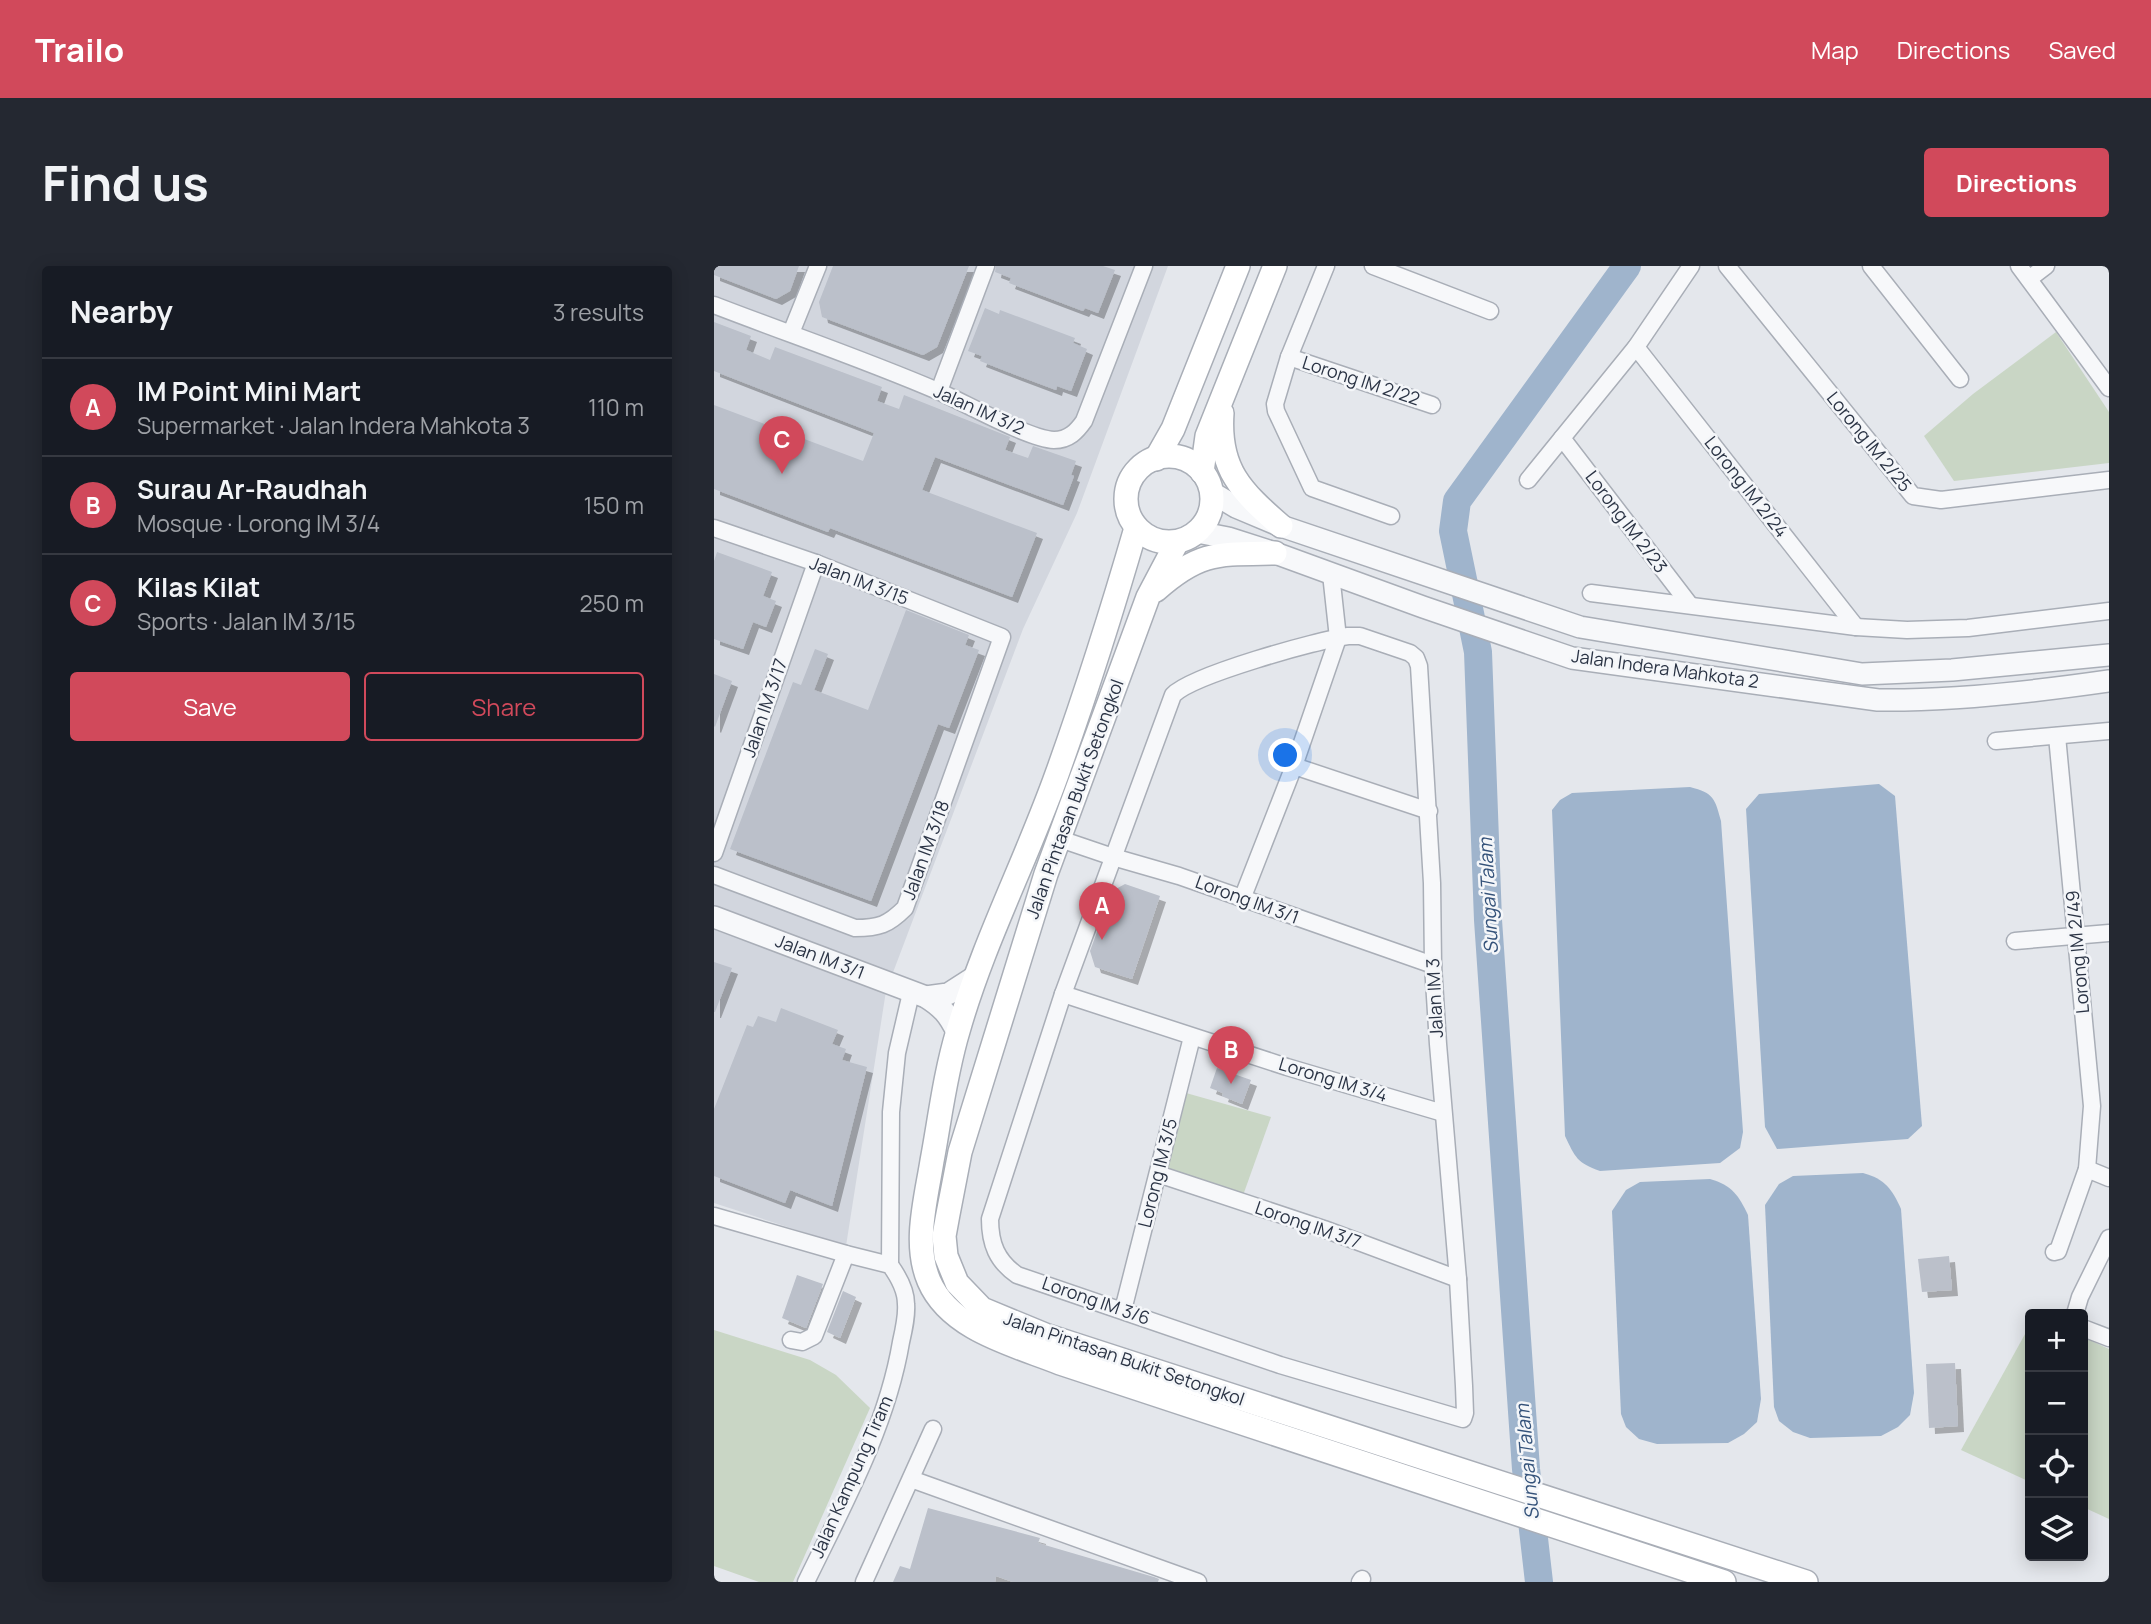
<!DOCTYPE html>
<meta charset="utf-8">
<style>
body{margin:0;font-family:Manrope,sans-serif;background:#242831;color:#f1f3f6}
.controls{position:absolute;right:21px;bottom:21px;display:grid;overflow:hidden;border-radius:7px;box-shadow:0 4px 18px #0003}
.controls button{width:63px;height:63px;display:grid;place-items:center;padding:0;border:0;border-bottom:2px solid #363941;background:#171b24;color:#f1f3f6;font:35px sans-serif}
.you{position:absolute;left:572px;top:490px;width:24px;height:24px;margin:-18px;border:5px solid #fff;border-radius:50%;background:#1a73e8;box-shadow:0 0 0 10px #1a73e833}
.badge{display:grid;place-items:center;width:46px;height:46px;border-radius:50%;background:#d1495b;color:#fff;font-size:23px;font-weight:700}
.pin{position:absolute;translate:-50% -58px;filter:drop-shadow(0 2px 4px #0008)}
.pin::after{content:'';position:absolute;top:37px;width:24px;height:21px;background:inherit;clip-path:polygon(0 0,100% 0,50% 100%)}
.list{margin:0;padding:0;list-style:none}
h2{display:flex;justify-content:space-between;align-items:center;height:91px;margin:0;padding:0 28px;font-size:30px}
h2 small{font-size:23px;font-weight:400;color:#9ea1a6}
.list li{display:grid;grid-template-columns:46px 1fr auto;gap:21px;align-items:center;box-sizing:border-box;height:98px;padding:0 28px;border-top:2px solid #363941}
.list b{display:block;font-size:26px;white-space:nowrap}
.list p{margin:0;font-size:23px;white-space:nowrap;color:#9ea1a6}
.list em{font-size:23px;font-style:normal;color:#9ea1a6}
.actions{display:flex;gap:14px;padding:21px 28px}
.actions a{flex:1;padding:16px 0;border:2px solid #d1495b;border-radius:7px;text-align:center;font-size:24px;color:#d1495b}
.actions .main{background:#d1495b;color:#fff}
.icon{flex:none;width:38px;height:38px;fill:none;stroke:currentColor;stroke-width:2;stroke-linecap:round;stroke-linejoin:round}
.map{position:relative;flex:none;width:1395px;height:1316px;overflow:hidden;border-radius:7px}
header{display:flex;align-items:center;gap:42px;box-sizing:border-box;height:98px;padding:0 35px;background:#d1495b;color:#fff}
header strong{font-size:33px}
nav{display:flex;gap:38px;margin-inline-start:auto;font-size:24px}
.intro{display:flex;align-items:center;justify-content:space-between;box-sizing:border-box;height:168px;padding:0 42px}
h1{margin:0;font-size:49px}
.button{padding:18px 32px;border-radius:7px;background:#d1495b;color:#fff;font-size:24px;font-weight:700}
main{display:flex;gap:42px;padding:0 42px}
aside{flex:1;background:#171b24;border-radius:7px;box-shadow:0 4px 18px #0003}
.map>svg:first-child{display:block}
.built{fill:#d2d6de}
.green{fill:#c9d6c5}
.water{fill:#9fb4cc}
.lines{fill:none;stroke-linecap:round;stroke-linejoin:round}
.river{stroke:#9fb4cc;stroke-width:28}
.building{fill:#bbc0ca;filter:url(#shadow)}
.minor-casing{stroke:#a9aeb7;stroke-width:19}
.tertiary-casing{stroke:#a9aeb7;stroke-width:24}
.secondary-casing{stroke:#a9aeb7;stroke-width:26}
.minor{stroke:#f7f8fa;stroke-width:16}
.tertiary{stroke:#f7f8fa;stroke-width:21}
.secondary{stroke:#fff;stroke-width:23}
.labels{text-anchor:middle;stroke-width:5;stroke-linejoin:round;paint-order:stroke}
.street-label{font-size:18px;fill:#2b3445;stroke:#f4f6f9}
.water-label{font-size:19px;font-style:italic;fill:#34527a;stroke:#f4f6f9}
</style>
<header>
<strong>Trailo</strong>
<nav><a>Map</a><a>Directions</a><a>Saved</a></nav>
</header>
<div class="intro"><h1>Find us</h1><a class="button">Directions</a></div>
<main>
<aside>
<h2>Nearby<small>3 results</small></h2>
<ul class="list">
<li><span class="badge">A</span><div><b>IM Point Mini Mart</b><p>Supermarket · Jalan Indera Mahkota 3</p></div><em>110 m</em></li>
<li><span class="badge">B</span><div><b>Surau Ar-Raudhah</b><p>Mosque · Lorong IM 3/4</p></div><em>150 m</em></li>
<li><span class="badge">C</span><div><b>Kilas Kilat</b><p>Sports · Jalan IM 3/15</p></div><em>250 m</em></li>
</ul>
<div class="actions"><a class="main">Save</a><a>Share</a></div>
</aside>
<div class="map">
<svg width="1395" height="1316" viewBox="0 0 1395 1316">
<defs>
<filter id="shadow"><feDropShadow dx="6" dy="6" stdDeviation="0" flood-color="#0004"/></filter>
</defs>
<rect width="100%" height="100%" fill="#e4e7ec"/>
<polygon class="built" points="0,0 454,0 363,247 309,363 172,725 132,980 0,937"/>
<g class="green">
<polygon points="1342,66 1395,146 1395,197 1240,215 1210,170 1259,128"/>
<polygon points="465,825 557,851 527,935 444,908"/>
<polygon points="1316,1059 1316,1216 1247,1184"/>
<polygon points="0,1064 96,1094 122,1109 156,1142 79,1316 45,1316 0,1300"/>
<polygon points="1369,1071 1395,1083 1395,1253 1369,1241"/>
</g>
<g class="water">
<polygon points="1165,518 1181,530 1208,860 1194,873 1063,883 1051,861 1032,543 1045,528"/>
<path d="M976 521C1000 527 1001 533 1007 555L1029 866 1026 882 1006 897 886 905C863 897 861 891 851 870L838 544 846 534 858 527Z"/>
<path d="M1149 907C1171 913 1178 923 1187 943L1200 1127 1196 1149 1184 1161 1167 1170 1096 1172 1079 1166 1065 1155 1060 1141 1051 939 1065 918 1079 910Z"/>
<path d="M996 913C1018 919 1025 930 1034 949L1047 1133 1043 1156 1030 1168 1014 1177 943 1178 925 1173 912 1161 907 1148 898 945 912 924 926 916Z"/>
</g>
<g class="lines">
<polyline class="river" points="825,1316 812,1203 774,654 764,386 739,265 743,235 913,0"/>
</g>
<g class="building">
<polygon points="0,0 85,0 76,25 62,33 0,9"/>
<polygon points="119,0 255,0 223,81 209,89 108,51 105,36"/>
<polygon points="282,0 389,0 401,4 384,47 371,42 369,45 295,17 297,12 281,6"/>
<polygon points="271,42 285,48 286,44 361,72 359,77 373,83 357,125 343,120 342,124 302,109 266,95 268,90 254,85"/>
<polygon points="0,56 37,70 32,84 56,94 61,81 168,121 163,135 185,143 190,129 296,171 291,184 314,192 319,180 362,195 357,209 360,210 349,239 221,191 208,224 323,267 298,331 116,262 114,266 0,223 0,139 149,195 160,167 0,105"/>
<polygon points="3,286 58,306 49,330 62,335 52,361 39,356 29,383 0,373 0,295"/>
<polygon points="192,344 255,369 251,379 265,384 235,462 224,458 157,635 16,583 79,416 87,419 101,383 114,388 100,424 154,444"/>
<polygon points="0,408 18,415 1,461 0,460"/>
<polygon points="411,618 446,630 418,713 381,701 376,685 398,625"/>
<polygon points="0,696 18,702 1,746 0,746"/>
<polygon points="67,742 124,764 118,778 132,783 128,794 153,801 118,940 76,924 71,937 0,910 0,843 33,759 39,761 44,750 62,756"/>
<polygon points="503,802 537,814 528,838 508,830 509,827 496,822"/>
<polygon points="1235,990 1238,1024 1208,1026 1204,993"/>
<polygon points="83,1009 109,1018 92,1062 68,1052"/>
<polygon points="129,1025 142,1031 126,1072 113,1066"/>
<polygon points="1241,1097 1244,1160 1215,1162 1212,1098"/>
<polygon points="214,1242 326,1272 324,1277 440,1311 445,1313 444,1316 299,1316 282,1310 281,1316 179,1316 186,1300 196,1303"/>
</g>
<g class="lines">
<defs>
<g id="minor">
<polyline points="612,0 575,91 561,138 562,145 598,222 677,250"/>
<polyline points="659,0 776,45"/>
<polyline points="1013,0 1199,230 1227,234 1395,214"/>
<polyline points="1157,0 1246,113"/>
<polyline points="1305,0 1395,122"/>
<polyline points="1315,13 1332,0"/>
<path d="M0 39C75 68 152 94 226 126 253 138 315 173 340 174 355 174 363 165 370 155L430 0"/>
<polyline points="77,67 104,0"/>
<polyline points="922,81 1142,361"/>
<polyline points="575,91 718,139"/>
<polyline points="225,125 272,0"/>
<polyline points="848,172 976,339"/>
<polyline points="814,214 922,81 977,0"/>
<path d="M0 262 102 297 288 371 191 642C174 659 165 662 141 662L0 609"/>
<polyline points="877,327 1142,361 1193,364 1254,362 1395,345"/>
<path d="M634 370H646L696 387 702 392 705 400 718 617 719 699 724 778 744 1013 750 1120 751 1147 749 1153 566 1099 303 1009C283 995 276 978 276 953L349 728 459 429C478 409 604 374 634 370Z"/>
<polyline points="1282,475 1395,465"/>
<polyline points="580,500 715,545"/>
<polyline points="346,573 399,591 465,610 719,699"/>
<polyline points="0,587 102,297"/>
<polyline points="528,633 580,500 624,372 617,308"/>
<polyline points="1301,675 1395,667"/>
<polyline points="349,728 573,801 729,847"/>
<polyline points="1373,903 1395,912"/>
<polyline points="444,908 610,963 744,1013"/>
<path d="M0 950 132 988 176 999C184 1010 192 1024 192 1038 193 1050 190 1063 187 1076 173 1160 129 1240 92 1316"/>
<polyline points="1340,986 1344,985 1373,903 1378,840 1343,470"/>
<polyline points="176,999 177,846 183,787 197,727"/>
<polyline points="409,1044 478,771"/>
<polyline points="1361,1048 1366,1031 1395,972"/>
<polyline points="1369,1062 1395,1072"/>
<polyline points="77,1074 88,1076 100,1070 132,988"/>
<polyline points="197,1213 484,1316"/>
<polyline points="150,1316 219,1163"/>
<polyline points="646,1316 648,1313"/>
</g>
<g id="tertiary">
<polyline points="497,226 522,241 567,260 866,361 1148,408 1238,404 1395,389"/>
<path d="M483 266 514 272 561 287 709 341 858 392 1164 434C1241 435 1319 426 1395 415"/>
<path d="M0 651 212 731C228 741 235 749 243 766"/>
<polyline points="212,731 234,728 262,710"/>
</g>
<g id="secondary">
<path d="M508 147C504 203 527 225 567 260"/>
<circle cx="455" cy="233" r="43"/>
<polyline points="442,193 459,163 524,0"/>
<polyline points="488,206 493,170 561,0"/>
<path d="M422 262C398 345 372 427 343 508 312 595 269 677 244 765 231 808 226 852 218 895 212 933 199 978 215 1015 236 1064 301 1079 346 1097L1010 1316"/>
<polyline points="463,276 434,331 332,608 246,886 234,948 230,970 232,990 243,1017 268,1043 331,1069 1092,1316"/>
<path d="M442 324C486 285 504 288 561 287"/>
</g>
</defs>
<use href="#minor" class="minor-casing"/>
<use href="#tertiary" class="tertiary-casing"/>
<use href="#secondary" class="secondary-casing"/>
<use href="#minor" class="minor"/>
<use href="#tertiary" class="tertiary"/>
<use href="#secondary" class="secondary"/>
</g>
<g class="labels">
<g class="street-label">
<text transform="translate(647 115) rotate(18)" y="6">Lorong IM 2/22</text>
<text transform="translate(265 144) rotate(24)" y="6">Jalan IM 3/2</text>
<text transform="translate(1155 176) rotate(51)" y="6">Lorong IM 2/25</text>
<text transform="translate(1032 221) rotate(52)" y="6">Lorong IM 2/24</text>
<text transform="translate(912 256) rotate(53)" y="6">Lorong IM 2/23</text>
<text transform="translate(145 315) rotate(21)" y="6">Jalan IM 3/15</text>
<text transform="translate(951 403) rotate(8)" y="6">Jalan Indera Mahkota 2</text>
<text transform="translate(51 442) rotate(-71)" y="6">Jalan IM 3/17</text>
<text transform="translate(361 533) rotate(-70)" y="6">Jalan Pintasan Bukit Setongkol</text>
<text transform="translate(212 584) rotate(-70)" y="6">Jalan IM 3/18</text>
<text transform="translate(533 634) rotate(20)" y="6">Lorong IM 3/1</text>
<text transform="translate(1364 686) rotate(-95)" y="6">Lorong IM 2/49</text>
<text transform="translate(106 691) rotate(21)" y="6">Jalan IM 3/1</text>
<text transform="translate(721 732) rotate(-93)" y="6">Jalan IM 3</text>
<text transform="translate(619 814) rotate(17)" y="6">Lorong IM 3/4</text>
<text transform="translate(444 907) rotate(-76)" y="6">Lorong IM 3/5</text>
<text transform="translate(594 959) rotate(19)" y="6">Lorong IM 3/7</text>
<text transform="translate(382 1035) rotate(19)" y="6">Lorong IM 3/6</text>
<text transform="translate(410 1093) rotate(19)" y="6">Jalan Pintasan Bukit Setongkol</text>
<text transform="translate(138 1211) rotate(-66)" y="6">Jalan Kampung Tiram</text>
</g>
<g class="water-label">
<text transform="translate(774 630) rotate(-93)" y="7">Sungai Talam</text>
<text transform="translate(813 1196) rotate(-95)" y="7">Sungai Talam</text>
</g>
</g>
</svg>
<div class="controls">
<button>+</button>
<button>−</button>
<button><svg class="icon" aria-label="locate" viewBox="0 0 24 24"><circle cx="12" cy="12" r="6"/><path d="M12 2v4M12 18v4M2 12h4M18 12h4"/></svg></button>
<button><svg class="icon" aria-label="layers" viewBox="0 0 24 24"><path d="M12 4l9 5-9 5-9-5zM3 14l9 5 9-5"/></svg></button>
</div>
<div class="you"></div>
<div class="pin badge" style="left:388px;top:674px">A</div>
<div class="pin badge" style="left:517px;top:818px">B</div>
<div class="pin badge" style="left:68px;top:208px">C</div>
</div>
</main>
